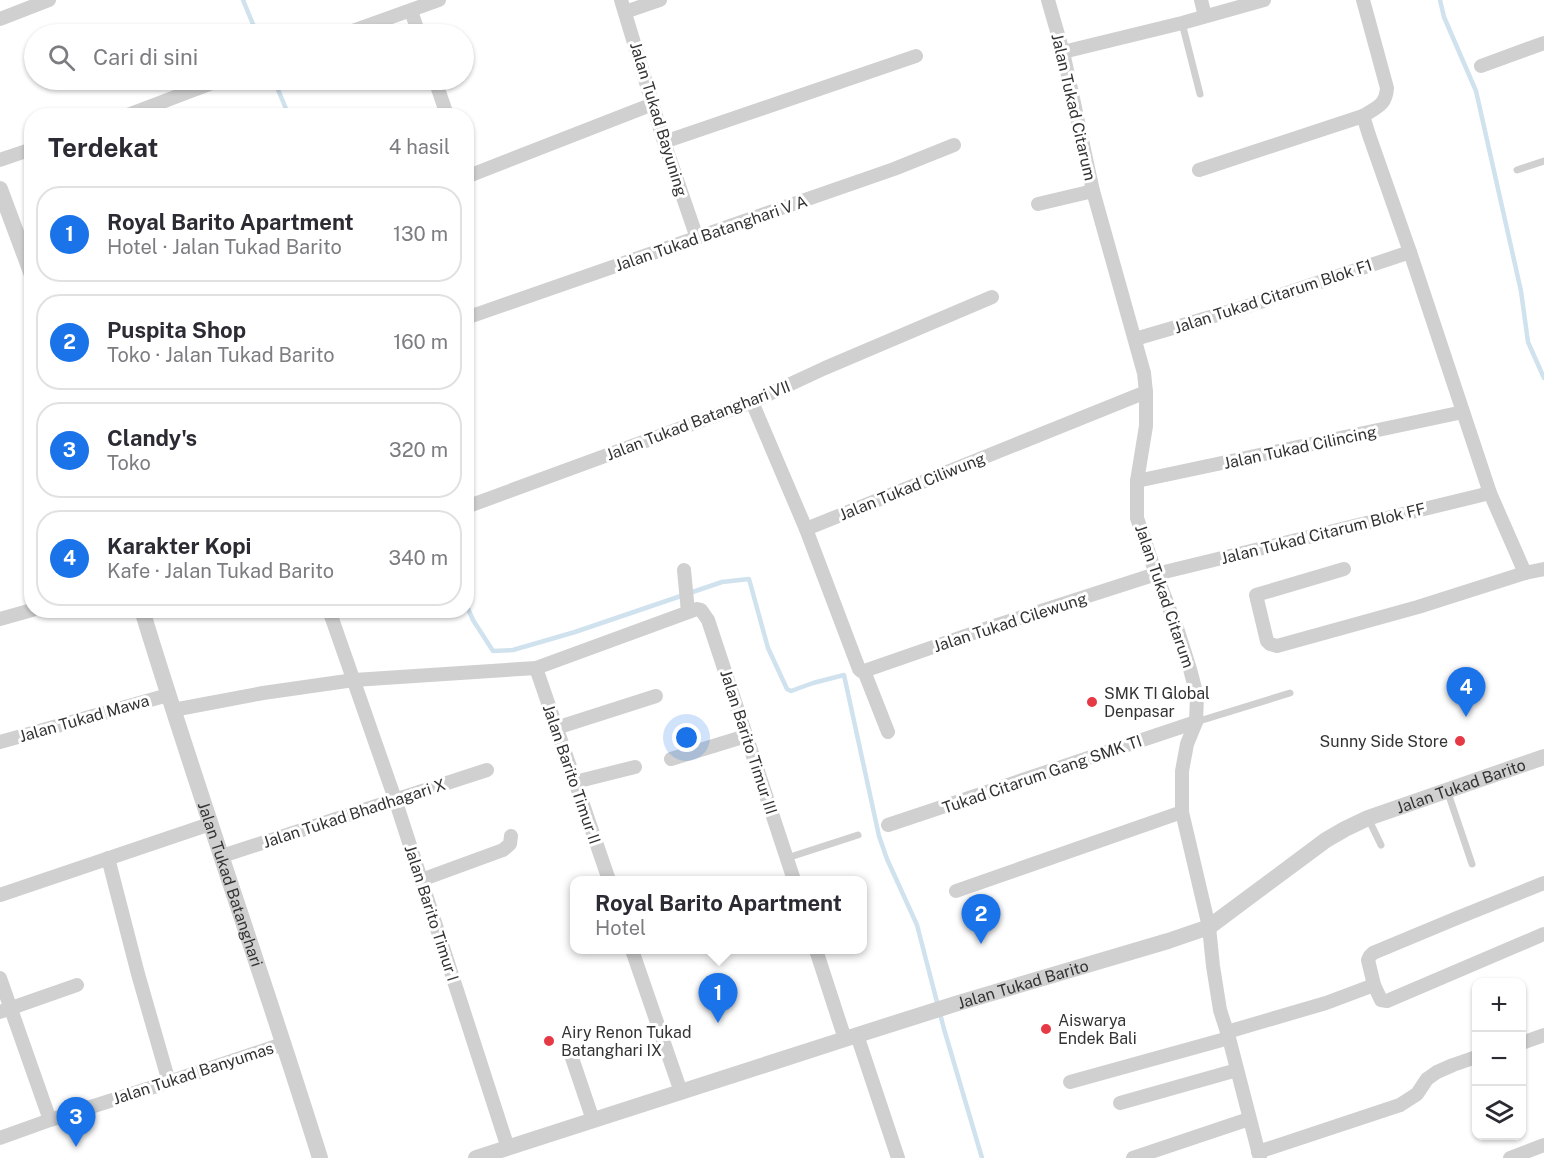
<!DOCTYPE html>
<html lang="id">
<meta charset="utf-8">
<style>
body{margin:0;font-family:"Public Sans",sans-serif;background:#f2f2f3;color:#2b2b33}
.controls{position:absolute;right:18px;bottom:18px;display:grid;overflow:hidden;border-radius:12px;box-shadow:0 2px 4px #0004}
.controls button{width:54px;height:54px;display:grid;place-items:center;padding:0;border:0;border-bottom:2px solid #e1e1e2;background:#fff;color:#2b2b33;font:30px sans-serif}
.you{position:absolute;left:687px;top:738px;width:21px;height:21px;margin:-15px;border:4px solid #fff;border-radius:50%;background:#1a73e8;box-shadow:0 0 0 9px #1a73e833}
.badge{display:grid;place-items:center;width:39px;height:39px;border-radius:50%;background:#1a73e8;color:#fff;font-size:20px;font-weight:700}
.pin{position:absolute;translate:-50% -50px;filter:drop-shadow(0 2px 3px #0008)}
.pin::after{content:'';position:absolute;top:32px;width:21px;height:18px;background:inherit;clip-path:polygon(0 0,100% 0,50% 100%)}
.popup{position:absolute;left:570px;top:876px;width:297px;height:78px;box-sizing:border-box;display:grid;place-content:center;border-radius:12px;background:#fff;filter:drop-shadow(0 2px 4px #0005);font-size:20px;white-space:nowrap;color:#7c7c81}
.popup b{font-size:22px;color:#2b2b33}
.popup::after{content:'';position:absolute;left:50%;top:100%;margin-left:-12px;border:12px solid transparent;border-top-color:#fff}
.list{margin:0;padding:0;list-style:none}
h2{display:flex;justify-content:space-between;align-items:center;height:78px;margin:0;padding:0 24px;font-size:26px}
h2 small{font-size:20px;font-weight:400;color:#7c7c81}
.list li{display:grid;grid-template-columns:39px 1fr auto;gap:18px;align-items:center;box-sizing:border-box;height:96px;margin:0 12px 12px;padding:0 12px;border:2px solid #e1e1e2;border-radius:24px}
.list b{display:block;font-size:22px;white-space:nowrap}
.list p{margin:0;font-size:20px;white-space:nowrap;color:#7c7c81}
.list em{font-size:20px;font-style:normal;color:#7c7c81}
.icon{flex:none;width:33px;height:33px;fill:none;stroke:currentColor;stroke-width:2;stroke-linecap:round;stroke-linejoin:round}
.map{position:relative;flex:none;width:1544px;height:1158px;overflow:hidden}
.search{position:absolute;background:#fff;box-shadow:0 2px 4px #0004;left:24px;top:24px;width:450px;height:66px;display:flex;align-items:center;gap:15px;box-sizing:border-box;padding:0 21px;border-radius:33px;color:#7c7c81;font-size:22px}
.panel{position:absolute;background:#fff;box-shadow:0 2px 4px #0004;left:24px;top:108px;width:450px;height:510px;border-radius:24px}
.map>svg:first-child{display:block}
.lines{fill:none;stroke-linecap:round;stroke-linejoin:round}
.stream{stroke:#cfe2ee;stroke-width:4.5}
.service{stroke:#d0d0d0;stroke-width:7}
.minor{stroke:#d0d0d0;stroke-width:14}
.tertiary{stroke:#d0d0d0;stroke-width:16}
.poi-dot{fill:#e63946;stroke:#fff;stroke-width:2}
.labels{text-anchor:middle;stroke-width:6;stroke-linejoin:round;paint-order:stroke}
.street-label{font-size:16px;fill:#333;stroke:#fff}
.poi-label{font-size:16px;fill:#333;stroke:#fff;text-anchor:start}
</style>
<div class="map">
<svg width="1544" height="1158" viewBox="0 0 1544 1158">
<rect width="100%" height="100%" fill="#fff"/>
<g class="lines">
<g class="stream">
<polyline points="243,0 257,34"/>
<polyline points="1440,0 1444,17 1476,91 1521,291 1528,342 1544,378"/>
<polyline points="274,80 289,116"/>
<polyline points="466,604 473,620 493,651 513,650 575,632 722,582 749,579 768,648 787,689 791,691 813,683 844,675 879,836 887,859 917,925 944,1029 982,1158"/>
</g>
<g class="service">
<polyline points="1182,23 1200,94"/>
<polyline points="1517,170 1544,161"/>
<polyline points="1196,722 1290,693"/>
<polyline points="1447,790 1472,864"/>
<polyline points="1368,818 1381,845"/>
<polyline points="787,858 858,835"/>
</g>
<g class="minor">
<polyline points="621,0 664,142 697,238"/>
<polyline points="1048,0 1063,52 1093,191 1144,373 1146,392 1146,426 1137,481 1137,518 1156,574 1178,631 1190,669 1197,696 1196,722 1187,744 1182,771 1182,812 1209,927 1213,966 1220,1010 1229,1038 1260,1158"/>
<polyline points="1201,0 1205,16"/>
<polyline points="411,11 419,34"/>
<polyline points="625,12 660,0"/>
<polyline points="0,19 49,0"/>
<polyline points="344,34 439,0"/>
<polyline points="1063,52 1182,23 1264,0"/>
<polyline points="1481,66 1544,43"/>
<polyline points="435,80 446,112"/>
<polyline points="125,116 220,80"/>
<polyline points="1363,116 1369,135 1410,252 1490,493 1525,573 1544,569"/>
<polyline points="664,142 916,56"/>
<polyline points="0,160 32,149"/>
<path d="M1199 170 1363 116C1377 107 1386 105 1387 88L1363 0"/>
<polyline points="466,177 653,104"/>
<polyline points="1038,204 1093,191"/>
<polyline points="466,318 894,169 954,145"/>
<polyline points="1135,339 1248,306 1410,252"/>
<polyline points="752,402 806,529 859,669 861,671 864,671 888,732"/>
<polyline points="1137,481 1463,412"/>
<polyline points="466,507 752,402 825,368 992,297"/>
<polyline points="806,529 1146,392"/>
<polyline points="1344,569 1256,595 1267,641 1270,644 1277,646 1418,607 1525,573"/>
<polyline points="684,570 688,612"/>
<polyline points="329,610 395,799 508,1148"/>
<polyline points="0,619 32,610"/>
<polyline points="536,668 609,880"/>
<polyline points="864,671 985,629 1156,574 1490,493"/>
<polyline points="173,710 263,693 354,680 536,668 697,609 701,610 708,620 794,880"/>
<polyline points="556,728 656,696"/>
<polyline points="0,742 168,695"/>
<polyline points="671,759 746,736"/>
<polyline points="575,782 635,767"/>
<polyline points="888,825 1196,722"/>
<polyline points="222,856 487,770"/>
<polyline points="108,858 138,974 169,1082"/>
<polyline points="421,880 503,850 510,844 511,836"/>
<polyline points="1544,883 1457,918 1373,953 1370,956 1368,960 1374,985 1381,1000 1387,1001 1544,934"/>
<polyline points="956,891 1182,812"/>
<polyline points="0,895 210,824"/>
<polyline points="632,950 681,1092"/>
<polyline points="816,950 845,1039"/>
<polyline points="0,978 50,1120"/>
<polyline points="0,1012 77,985"/>
<polyline points="1227,1032 1326,1003 1374,985"/>
<polyline points="857,1035 898,1158"/>
<polyline points="1522,1043 1544,1035"/>
<polyline points="570,1052 593,1120"/>
<polyline points="1070,1082 1229,1038"/>
<polyline points="1120,1103 1237,1070"/>
<polyline points="0,1138 50,1120 169,1082 283,1044"/>
<polyline points="1258,1152 1400,1105 1417,1094 1427,1079 1437,1072 1453,1065 1476,1057"/>
<polyline points="1133,1158 1249,1119"/>
<polyline points="1510,1158 1544,1145"/>
</g>
<g class="tertiary">
<polyline points="0,189 32,275"/>
<path id="s1" d="M142 610C198 794 263 975 320 1158"/>
<path id="s2" d="M476 1158 845 1039 955 1004 1168 941 1209 927 1326 840 1345 829 1368 818 1544 757"/>
</g>
</g>
<g class="poi-dot">
<circle cx="1092" cy="702" r="6"/>
<circle cx="1460" cy="741" r="6"/>
<circle cx="1046" cy="1029" r="6"/>
<circle cx="549" cy="1041" r="6"/>
</g>
<g class="labels">
<g class="street-label">
<text transform="translate(1074 107) rotate(77)" y="6">Jalan Tukad Citarum</text>
<text transform="translate(659 119) rotate(73)" y="6">Jalan Tukad Bayuning</text>
<text transform="translate(711 233) rotate(-19)" y="6">Jalan Tukad Batanghari V A</text>
<text transform="translate(1273 296) rotate(-18)" y="6">Jalan Tukad Citarum Blok F1</text>
<text transform="translate(698 420) rotate(-21)" y="6">Jalan Tukad Batanghari VII</text>
<text transform="translate(1300 447) rotate(-12)" y="6">Jalan Tukad Cilincing</text>
<text transform="translate(912 486) rotate(-22)" y="6">Jalan Tukad Ciliwung</text>
<text transform="translate(1323 533) rotate(-14)" y="6">Jalan Tukad Citarum Blok FF</text>
<text transform="translate(1165 596) rotate(71)" y="6">Jalan Tukad Citarum</text>
<text transform="translate(1010 622) rotate(-18)" y="6">Jalan Tukad Cilewung</text>
<text transform="translate(84 718) rotate(-16)" y="6">Jalan Tukad Mawa</text>
<text transform="translate(749 742) rotate(72)" y="6">Jalan Barito Timur III</text>
<text transform="translate(572 774) rotate(71)" y="6">Jalan Barito Timur II</text>
<text transform="translate(1042 774) rotate(-19)" y="6">Tukad Citarum Gang SMK TI</text>
<text dy="6" stroke="none"><textPath href="#s2" startOffset="1060">Jalan Tukad Barito</textPath></text>
<text transform="translate(354 813) rotate(-18)" y="6">Jalan Tukad Bhadhagari X</text>
<text dy="6" stroke="none"><textPath href="#s1" startOffset="288">Jalan Tukad Batanghari</textPath></text>
<text transform="translate(432 913) rotate(72)" y="6">Jalan Barito Timur I</text>
<text dy="6" stroke="none"><textPath href="#s2" startOffset="574">Jalan Tukad Barito</textPath></text>
<text transform="translate(193 1073) rotate(-18)" y="6">Jalan Tukad Banyumas</text>
</g>
<g class="poi-label">
<text x="1104" y="699">SMK TI Global<tspan x="1104" dy="18">Denpasar</tspan></text>
<text x="1448" y="747" text-anchor="end">Sunny Side Store</text>
<text x="1058" y="1026">Aiswarya<tspan x="1058" dy="18">Endek Bali</tspan></text>
<text x="561" y="1038">Airy Renon Tukad<tspan x="561" dy="18">Batanghari IX</tspan></text>
</g>
</g>
</svg>
<div class="controls">
<button>+</button>
<button>−</button>
<button><svg class="icon" aria-label="layers" viewBox="0 0 24 24"><path d="M12 4l9 5-9 5-9-5zM3 14l9 5 9-5"/></svg></button>
</div>
<div class="you"></div>
<div class="pin badge" style="left:718px;top:1023px">1</div>
<div class="popup"><b>Royal Barito Apartment</b>Hotel</div>
<div class="pin badge" style="left:981px;top:944px">2</div>
<div class="pin badge" style="left:76px;top:1147px">3</div>
<div class="pin badge" style="left:1466px;top:717px">4</div>
<div class="search"><svg class="icon" aria-label="search" viewBox="0 0 24 24"><circle cx="10" cy="10" r="6"/><path d="M15 15l6 6"/></svg>Cari di sini</div>
<section class="panel">
<h2>Terdekat<small>4 hasil</small></h2>
<ul class="list">
<li><span class="badge">1</span><div><b>Royal Barito Apartment</b><p>Hotel · Jalan Tukad Barito</p></div><em>130 m</em></li>
<li><span class="badge">2</span><div><b>Puspita Shop</b><p>Toko · Jalan Tukad Barito</p></div><em>160 m</em></li>
<li><span class="badge">3</span><div><b>Clandy's</b><p>Toko</p></div><em>320 m</em></li>
<li><span class="badge">4</span><div><b>Karakter Kopi</b><p>Kafe · Jalan Tukad Barito</p></div><em>340 m</em></li>
</ul>
</section>
</div>
